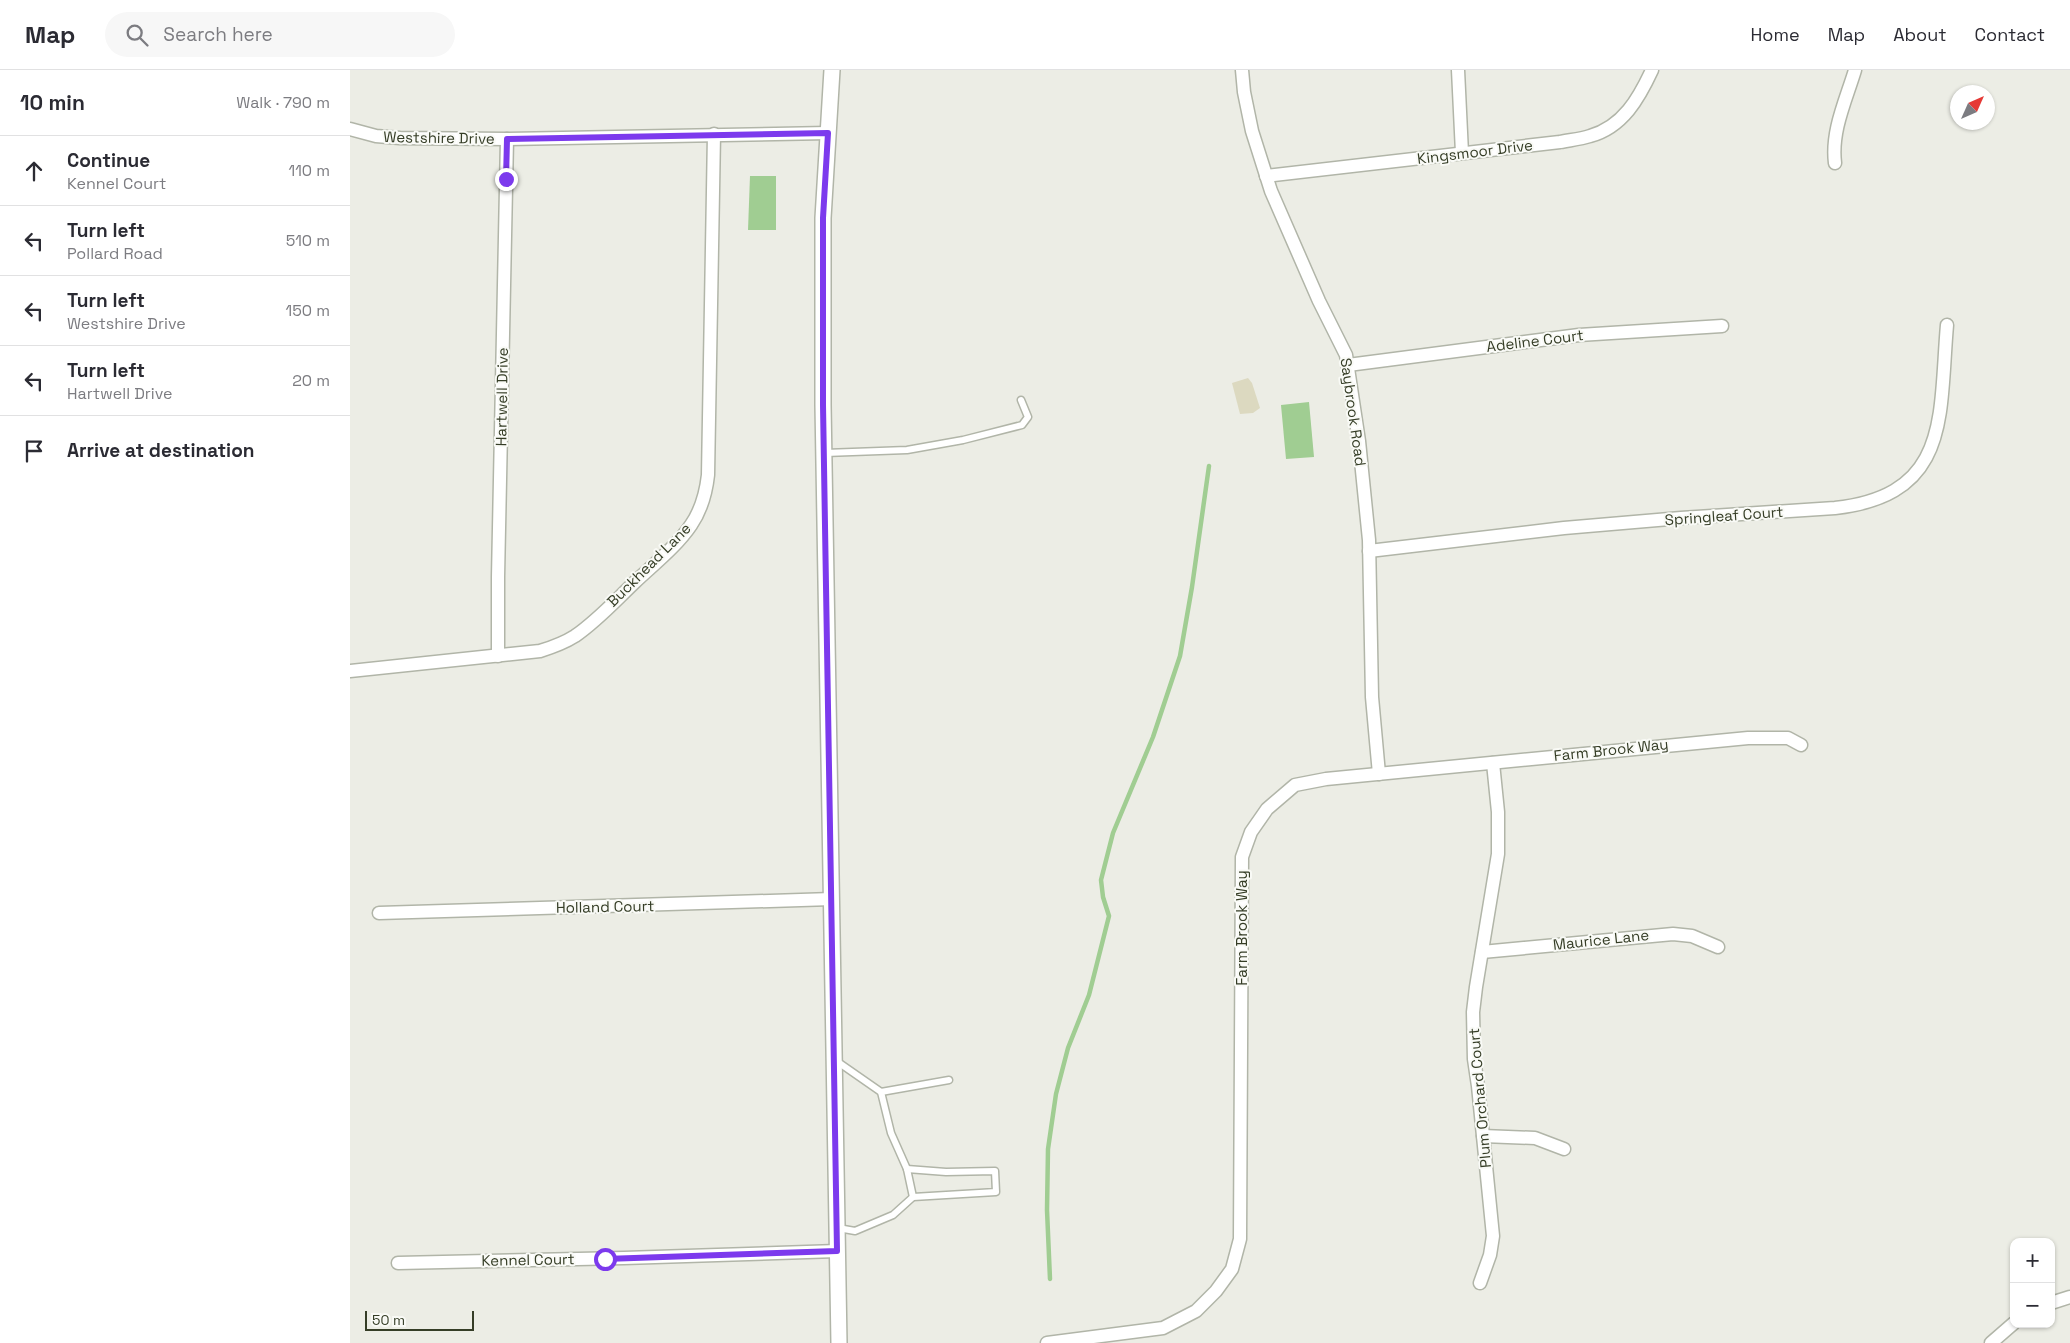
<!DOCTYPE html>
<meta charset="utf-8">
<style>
body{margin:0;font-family:"Space Grotesk",sans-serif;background:#f7f7f7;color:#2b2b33}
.controls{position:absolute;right:15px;bottom:15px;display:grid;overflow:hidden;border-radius:10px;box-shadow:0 1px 4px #0004}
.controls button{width:45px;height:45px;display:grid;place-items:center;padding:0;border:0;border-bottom:1px solid #e1e1e2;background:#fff;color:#2b2b33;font:25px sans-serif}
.compass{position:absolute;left:1600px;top:15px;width:45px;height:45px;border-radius:50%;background:#fff;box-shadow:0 1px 4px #0004;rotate:45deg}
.scale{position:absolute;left:15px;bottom:12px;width:109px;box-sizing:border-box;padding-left:5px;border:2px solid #353d26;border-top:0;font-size:14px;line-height:18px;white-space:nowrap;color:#353d26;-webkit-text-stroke:4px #f9faf6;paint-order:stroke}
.stop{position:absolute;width:15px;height:15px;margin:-11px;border:4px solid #7c3aed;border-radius:50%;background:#fff}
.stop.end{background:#7c3aed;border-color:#fff;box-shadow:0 1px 5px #0008}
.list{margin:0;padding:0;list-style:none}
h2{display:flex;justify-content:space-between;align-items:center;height:65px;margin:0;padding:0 20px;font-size:21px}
h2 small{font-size:16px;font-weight:400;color:#7c7c81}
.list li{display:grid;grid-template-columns:32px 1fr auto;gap:15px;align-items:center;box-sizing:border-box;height:70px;padding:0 20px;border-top:1px solid #e1e1e2}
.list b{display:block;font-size:19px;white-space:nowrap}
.list p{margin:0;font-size:16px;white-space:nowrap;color:#7c7c81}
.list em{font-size:16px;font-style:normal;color:#7c7c81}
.icon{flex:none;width:28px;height:28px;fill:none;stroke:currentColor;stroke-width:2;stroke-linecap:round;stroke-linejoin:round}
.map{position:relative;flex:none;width:1720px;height:1273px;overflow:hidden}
header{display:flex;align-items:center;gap:30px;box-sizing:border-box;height:70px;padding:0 25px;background:#fff;border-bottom:1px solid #e1e1e2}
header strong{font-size:24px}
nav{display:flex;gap:28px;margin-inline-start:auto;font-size:18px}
.search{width:350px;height:45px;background:#f7f7f7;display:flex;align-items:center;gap:12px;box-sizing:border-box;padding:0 18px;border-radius:28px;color:#7c7c81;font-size:19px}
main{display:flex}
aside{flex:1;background:#fff}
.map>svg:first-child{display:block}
.green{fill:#dcd9c0}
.water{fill:#a0cd92}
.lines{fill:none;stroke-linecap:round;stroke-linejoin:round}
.stream{stroke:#a0cd92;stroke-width:4.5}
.service-casing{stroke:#b1b5a8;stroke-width:9}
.minor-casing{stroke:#b1b5a8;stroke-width:15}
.tertiary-casing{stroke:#b1b5a8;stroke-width:18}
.service{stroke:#fff;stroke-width:6}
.minor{stroke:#fff;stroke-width:12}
.tertiary{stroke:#fff;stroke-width:15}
.route{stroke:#7c3aed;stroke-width:6}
.labels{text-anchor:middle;stroke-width:4;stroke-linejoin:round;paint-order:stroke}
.street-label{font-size:15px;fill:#353d26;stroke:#f9faf6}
</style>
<header>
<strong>Map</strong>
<div class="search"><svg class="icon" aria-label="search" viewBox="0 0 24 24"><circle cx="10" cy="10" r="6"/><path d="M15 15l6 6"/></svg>Search here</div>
<nav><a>Home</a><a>Map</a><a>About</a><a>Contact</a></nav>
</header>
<main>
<aside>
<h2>10 min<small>Walk · 790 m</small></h2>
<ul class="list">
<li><svg class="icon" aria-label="ahead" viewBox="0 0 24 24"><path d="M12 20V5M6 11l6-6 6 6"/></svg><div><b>Continue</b><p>Kennel Court</p></div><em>110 m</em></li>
<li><svg class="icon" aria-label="left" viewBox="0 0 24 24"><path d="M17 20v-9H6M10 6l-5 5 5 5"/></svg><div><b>Turn left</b><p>Pollard Road</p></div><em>510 m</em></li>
<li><svg class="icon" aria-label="left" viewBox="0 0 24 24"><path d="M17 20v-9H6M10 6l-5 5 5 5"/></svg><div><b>Turn left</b><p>Westshire Drive</p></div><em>150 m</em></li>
<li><svg class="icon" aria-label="left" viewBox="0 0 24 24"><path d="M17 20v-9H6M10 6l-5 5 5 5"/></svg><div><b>Turn left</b><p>Hartwell Drive</p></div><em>20 m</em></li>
<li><svg class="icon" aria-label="arrive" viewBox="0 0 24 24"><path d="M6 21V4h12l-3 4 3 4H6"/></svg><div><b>Arrive at destination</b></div></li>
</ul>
</aside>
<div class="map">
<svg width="1720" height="1273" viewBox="0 0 1720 1273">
<rect width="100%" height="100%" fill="#ecede5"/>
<polygon class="green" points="898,308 902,313 910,338 903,343 890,344 882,313"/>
<g class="water">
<polygon points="400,106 426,106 426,160 398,160"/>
<polygon points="959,332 964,387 936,389 931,335"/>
</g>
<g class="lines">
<polyline class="stream" points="700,1209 697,1140 698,1079 706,1024 718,978 739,925 759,846 753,827 751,810 763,763 803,667 830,586 842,517 859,396"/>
<defs>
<g id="service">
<polyline points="475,383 557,380 613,370 672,355 678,347 671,330"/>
<polyline points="485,990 531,1022 541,1063 557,1099 563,1127"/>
<polyline points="531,1022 599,1010"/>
<polyline points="488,1158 505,1161 543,1145 563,1127 646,1122 645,1101 596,1102 557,1099"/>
</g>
<g id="minor">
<polyline points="892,0 894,22 902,61 921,121 969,231 996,285 1009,371 1019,470 1022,627 1029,704"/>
<polyline points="1108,0 1112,83"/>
<polyline points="0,59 26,66 50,68 157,69 478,63"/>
<path d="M1485 93C1481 61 1496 30 1505 0"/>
<path d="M916 106 1210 72C1220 70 1231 69 1240 66 1273 57 1289 28 1302 0"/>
<polyline points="998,295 1229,265 1372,256"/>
<path d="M1019 481 1214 458 1331 448 1485 438C1601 425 1589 346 1597 255"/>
<polyline points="148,586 148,507 157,69"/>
<path d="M0 601 190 581C203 577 214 573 225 566 247 551 266 530 285 512 304 494 326 477 341 455 352 439 356 423 358 405L364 64"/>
<polyline points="29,843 482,829"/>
<polyline points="1132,882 1323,864 1342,866 1368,877"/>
<polyline points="1133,1066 1185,1068 1214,1079"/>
<polyline points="48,1193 274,1188 487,1181"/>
<polyline points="1130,1213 1140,1185 1143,1166 1128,1016 1124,989 1123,942 1126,917 1148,784 1148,742 1143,693"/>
<polyline points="1701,1233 1720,1227"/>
<polyline points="697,1273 813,1258 846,1241 866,1221 882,1199 890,1169 892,787 901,762 917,739 945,715 976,709 1398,668 1438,668 1451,675"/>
<polyline points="1641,1273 1664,1253"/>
</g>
<polyline id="tertiary" points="482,0 473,148 473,335 489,1273"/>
</defs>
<use href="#service" class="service-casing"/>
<use href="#minor" class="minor-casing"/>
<use href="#tertiary" class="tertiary-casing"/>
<use href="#service" class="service"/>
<use href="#minor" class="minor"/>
<use href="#tertiary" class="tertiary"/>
</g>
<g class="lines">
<polyline class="route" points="156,109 157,69 478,63 473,148 473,335 487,1181 255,1189"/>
</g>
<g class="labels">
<g class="street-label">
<text transform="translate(89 68) rotate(1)" y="5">Westshire Drive</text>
<text transform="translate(1125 82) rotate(-7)" y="5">Kingsmoor Drive</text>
<text transform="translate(1185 271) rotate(-7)" y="5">Adeline Court</text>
<text transform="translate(152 327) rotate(-89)" y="5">Hartwell Drive</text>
<text transform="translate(1003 342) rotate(82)" y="5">Saybrook Road</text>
<text transform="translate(1374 446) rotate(-4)" y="5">Springleaf Court</text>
<text transform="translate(299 495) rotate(-45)" y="5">Buckhead Lane</text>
<text transform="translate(1261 680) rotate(-6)" y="5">Farm Brook Way</text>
<text transform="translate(255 837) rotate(-1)" y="5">Holland Court</text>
<text transform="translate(892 858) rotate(-90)" y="5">Farm Brook Way</text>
<text transform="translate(1251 870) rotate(-6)" y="5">Maurice Lane</text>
<text transform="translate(1130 1028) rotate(-95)" y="5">Plum Orchard Court</text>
<text transform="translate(178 1190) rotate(-1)" y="5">Kennel Court</text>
</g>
</g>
</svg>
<div class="controls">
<button>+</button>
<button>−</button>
</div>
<svg class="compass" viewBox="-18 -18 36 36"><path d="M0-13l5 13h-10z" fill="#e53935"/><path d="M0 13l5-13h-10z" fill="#7c7c81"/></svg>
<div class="scale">50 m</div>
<div class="stop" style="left:255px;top:1189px"></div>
<div class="stop end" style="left:156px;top:109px"></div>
</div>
</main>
